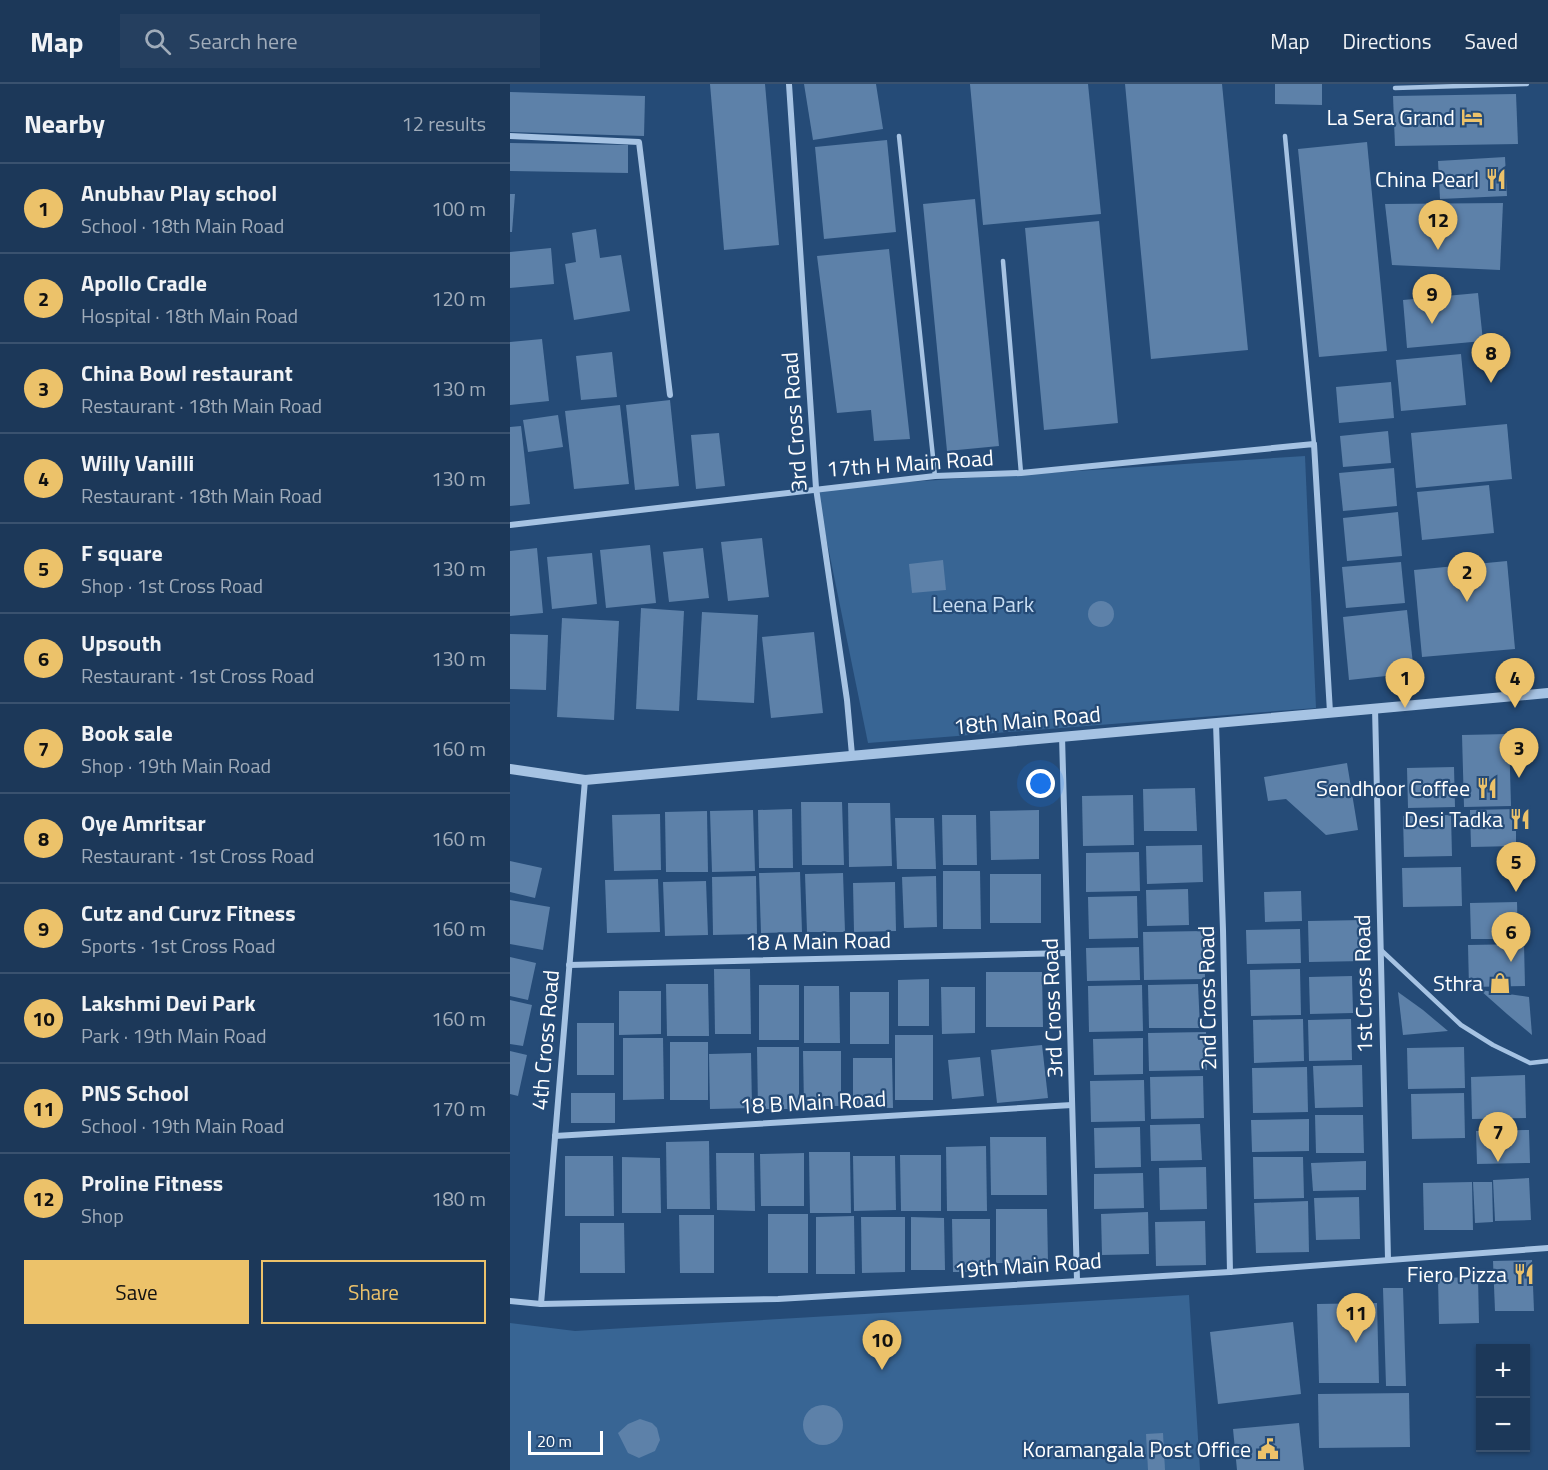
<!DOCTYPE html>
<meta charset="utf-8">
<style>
body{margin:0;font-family:"Titillium Web",sans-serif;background:#253f5f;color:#f1f3f6}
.controls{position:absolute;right:18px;bottom:18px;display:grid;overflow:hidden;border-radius:0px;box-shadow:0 2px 4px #0004}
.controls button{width:54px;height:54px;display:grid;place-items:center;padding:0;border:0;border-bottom:2px solid #3a526f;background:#1c3859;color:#f1f3f6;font:30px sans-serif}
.scale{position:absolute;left:18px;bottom:15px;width:75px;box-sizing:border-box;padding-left:6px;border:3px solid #fff;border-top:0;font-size:16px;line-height:21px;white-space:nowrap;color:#fff;-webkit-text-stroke:4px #254b77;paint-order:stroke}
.you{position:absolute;left:531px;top:700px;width:21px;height:21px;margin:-15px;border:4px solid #fff;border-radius:50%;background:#1a73e8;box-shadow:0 0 0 9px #1a73e833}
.badge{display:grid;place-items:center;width:39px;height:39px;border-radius:50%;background:#ecc26a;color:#111;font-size:20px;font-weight:700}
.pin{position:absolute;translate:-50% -50px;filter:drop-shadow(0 2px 3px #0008)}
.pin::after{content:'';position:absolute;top:32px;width:21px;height:18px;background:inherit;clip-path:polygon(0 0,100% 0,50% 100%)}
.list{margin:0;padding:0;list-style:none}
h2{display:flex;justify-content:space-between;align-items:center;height:78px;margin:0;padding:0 24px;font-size:26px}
h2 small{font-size:20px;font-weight:400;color:#a0acba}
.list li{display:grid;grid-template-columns:39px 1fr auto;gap:18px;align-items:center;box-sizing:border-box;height:90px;padding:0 24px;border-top:2px solid #3a526f}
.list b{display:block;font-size:22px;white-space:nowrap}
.list p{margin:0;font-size:20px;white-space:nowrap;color:#a0acba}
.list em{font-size:20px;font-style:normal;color:#a0acba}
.actions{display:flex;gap:12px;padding:18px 24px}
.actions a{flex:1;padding:14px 0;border:2px solid #ecc26a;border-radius:0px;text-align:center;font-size:21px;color:#ecc26a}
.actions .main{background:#ecc26a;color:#111}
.icon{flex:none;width:33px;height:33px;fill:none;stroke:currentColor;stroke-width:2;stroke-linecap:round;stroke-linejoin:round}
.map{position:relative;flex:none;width:1038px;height:1386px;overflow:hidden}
header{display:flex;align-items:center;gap:36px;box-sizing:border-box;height:84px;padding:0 30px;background:#1c3859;border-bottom:2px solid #3a526f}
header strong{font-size:28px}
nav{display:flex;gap:33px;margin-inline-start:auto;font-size:21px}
.search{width:420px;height:54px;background:#253f5f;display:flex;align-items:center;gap:15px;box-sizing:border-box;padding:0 21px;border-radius:0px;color:#a0acba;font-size:22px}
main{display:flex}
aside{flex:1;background:#1c3859}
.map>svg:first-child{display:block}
.park{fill:#386594}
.building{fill:#5d81a9}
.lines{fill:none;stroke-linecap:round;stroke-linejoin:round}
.service{stroke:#a6c3e3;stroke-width:4.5}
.minor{stroke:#a6c3e3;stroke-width:6}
.tertiary{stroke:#a6c3e3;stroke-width:10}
.labels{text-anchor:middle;stroke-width:4.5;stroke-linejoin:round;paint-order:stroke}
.poi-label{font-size:22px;fill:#fff;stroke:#254b77;text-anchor:end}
.street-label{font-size:22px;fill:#fff;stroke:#254b77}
.park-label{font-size:22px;fill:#c8ddf2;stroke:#254b77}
</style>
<header>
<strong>Map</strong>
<div class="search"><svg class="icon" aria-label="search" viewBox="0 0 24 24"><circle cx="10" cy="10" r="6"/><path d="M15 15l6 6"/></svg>Search here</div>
<nav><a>Map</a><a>Directions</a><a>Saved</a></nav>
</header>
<main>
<aside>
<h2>Nearby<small>12 results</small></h2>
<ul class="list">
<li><span class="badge">1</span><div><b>Anubhav Play school</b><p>School · 18th Main Road</p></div><em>100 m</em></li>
<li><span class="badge">2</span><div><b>Apollo Cradle</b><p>Hospital · 18th Main Road</p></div><em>120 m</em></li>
<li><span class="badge">3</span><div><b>China Bowl restaurant</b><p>Restaurant · 18th Main Road</p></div><em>130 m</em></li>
<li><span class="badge">4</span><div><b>Willy Vanilli</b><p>Restaurant · 18th Main Road</p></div><em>130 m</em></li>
<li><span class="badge">5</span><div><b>F square</b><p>Shop · 1st Cross Road</p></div><em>130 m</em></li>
<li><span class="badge">6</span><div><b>Upsouth</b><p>Restaurant · 1st Cross Road</p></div><em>130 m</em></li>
<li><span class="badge">7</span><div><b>Book sale</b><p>Shop · 19th Main Road</p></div><em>160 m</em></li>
<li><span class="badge">8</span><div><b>Oye Amritsar</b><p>Restaurant · 1st Cross Road</p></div><em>160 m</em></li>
<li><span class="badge">9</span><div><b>Cutz and Curvz Fitness</b><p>Sports · 1st Cross Road</p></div><em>160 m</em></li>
<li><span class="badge">10</span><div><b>Lakshmi Devi Park</b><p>Park · 19th Main Road</p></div><em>160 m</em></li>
<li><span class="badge">11</span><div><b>PNS School</b><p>School · 19th Main Road</p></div><em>170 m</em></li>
<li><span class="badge">12</span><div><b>Proline Fitness</b><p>Shop</p></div><em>180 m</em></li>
</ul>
<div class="actions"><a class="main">Save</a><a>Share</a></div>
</aside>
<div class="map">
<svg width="1038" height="1386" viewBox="0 0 1038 1386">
<rect width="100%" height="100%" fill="#254b77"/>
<g class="park">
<polygon points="795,372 806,624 358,659 306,404"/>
<polygon points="679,1211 690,1386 0,1386 0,1239 65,1247"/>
</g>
<g class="building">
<polygon points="200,0 255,0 269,161 214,166"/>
<polygon points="294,0 366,0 373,45 303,56"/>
<polygon points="460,0 578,0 591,130 473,141"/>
<polygon points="615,0 712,0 738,266 641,275"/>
<polygon points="765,0 812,0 812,21 765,20"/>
<polygon points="0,8 135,12 134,52 0,48"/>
<polygon points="1006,10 1008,60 885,62 883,12"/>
<polygon points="377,56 386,148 314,155 305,63"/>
<polygon points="857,58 877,267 809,273 788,65"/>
<polygon points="0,59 118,61 118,89 0,87"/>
<polygon points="995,73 997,112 930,115 928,77"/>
<polygon points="0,110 5,110 2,148 0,148"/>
<polygon points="465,115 489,362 437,367 413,120"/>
<polygon points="993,119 990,186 882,181 875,120"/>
<polygon points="589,137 608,339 534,346 515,144"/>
<polygon points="86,145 90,174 111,171 120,227 64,236 55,180 66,178 62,149"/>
<polygon points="41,164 44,200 0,204 0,168"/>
<polygon points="379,165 400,355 364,357 361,326 327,329 307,172"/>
<polygon points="968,209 973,257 897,264 893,216"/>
<polygon points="32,255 39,317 0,321 0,258"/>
<polygon points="102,268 107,313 71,316 66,272"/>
<polygon points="951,270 956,321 891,327 886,276"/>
<polygon points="881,298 884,334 829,339 826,303"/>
<polygon points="160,316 169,402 125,406 116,321"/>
<polygon points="110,321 119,400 64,405 55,327"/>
<polygon points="48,331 53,363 18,368 13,336"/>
<polygon points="997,340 1002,395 906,404 901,349"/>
<polygon points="11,342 20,420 0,422 0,343"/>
<polygon points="878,347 881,379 833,383 830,352"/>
<polygon points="209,349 215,402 186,405 181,351"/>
<polygon points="884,384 887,422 833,427 829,389"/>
<polygon points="979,401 984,449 912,456 907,408"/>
<polygon points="888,428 892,472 837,477 833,434"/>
<polygon points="252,454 259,513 218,517 211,458"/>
<polygon points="140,461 146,519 96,524 90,466"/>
<polygon points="27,464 33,529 0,532 0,467"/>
<polygon points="193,464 199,514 159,518 153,468"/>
<polygon points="82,469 87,520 42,525 37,473"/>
<polygon points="433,476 436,506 402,509 399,480"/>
<polygon points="997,477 1005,565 912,573 904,486"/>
<polygon points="891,478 895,519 836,524 832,483"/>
<circle cx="591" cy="530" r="13"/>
<polygon points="131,524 174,527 169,627 126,625"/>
<polygon points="897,526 904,589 839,596 833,533"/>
<polygon points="192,528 248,531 244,619 187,616"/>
<polygon points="52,534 109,537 104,636 47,633"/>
<polygon points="304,548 313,629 261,634 252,553"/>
<polygon points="0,550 38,551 36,606 0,605"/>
<polygon points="999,650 1001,722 954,723 952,651"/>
<polygon points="837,679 848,746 816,751 776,715 758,717 754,693"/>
<polygon points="944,683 945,723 898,724 897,684"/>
<polygon points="685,704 687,747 634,747 633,705"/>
<polygon points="623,711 624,761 573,762 572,712"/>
<polygon points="291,718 332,718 334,781 292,781"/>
<polygon points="338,719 380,719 382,782 339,783"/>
<polygon points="282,725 283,784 249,784 248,726"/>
<polygon points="1006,725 1006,762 961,763 960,726"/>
<polygon points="243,726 245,787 202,788 200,727"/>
<polygon points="529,726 529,775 481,776 480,727"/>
<polygon points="197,727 198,788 156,788 155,728"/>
<polygon points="150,730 151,786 104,787 102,731"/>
<polygon points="432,731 466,731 467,781 433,781"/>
<polygon points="941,731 942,772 894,773 893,732"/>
<polygon points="385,734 424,734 426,785 387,785"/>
<polygon points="692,761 693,798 637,800 636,762"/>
<polygon points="629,768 630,807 576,808 576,769"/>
<polygon points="0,777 32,784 25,814 0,808"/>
<polygon points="951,783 952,822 893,823 892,784"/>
<polygon points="433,787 470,787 471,845 433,845"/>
<polygon points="290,788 292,848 251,849 249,789"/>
<polygon points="333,789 335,848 297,848 295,790"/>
<rect x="480" y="790" width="51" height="49"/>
<polygon points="246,792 247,850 203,851 202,793"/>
<polygon points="426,792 427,843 394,844 392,793"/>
<polygon points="148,795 150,848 97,849 95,796"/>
<polygon points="196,797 198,851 155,852 153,798"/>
<polygon points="385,798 386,847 344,848 343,799"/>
<polygon points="678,805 679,841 637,842 636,806"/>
<polygon points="791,807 792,837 755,838 754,808"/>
<polygon points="627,812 628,854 579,855 578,813"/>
<polygon points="0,816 40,823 33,866 0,860"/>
<polygon points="1007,818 1008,855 961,855 960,819"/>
<polygon points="854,836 855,877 799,878 798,837"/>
<polygon points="790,845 791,879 737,880 736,846"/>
<polygon points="694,847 695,895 634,896 633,848"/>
<polygon points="1014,860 1015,902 959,903 958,861"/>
<polygon points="629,863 630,896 577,897 576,864"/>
<polygon points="0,873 26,879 18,916 0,912"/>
<polygon points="204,885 240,885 241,950 205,950"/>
<polygon points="790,885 791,931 741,932 740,886"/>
<polygon points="476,888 532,888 533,943 476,943"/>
<polygon points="842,892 843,929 800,930 799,893"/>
<polygon points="419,895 419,942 388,942 388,896"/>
<polygon points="156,900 198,900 199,952 157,952"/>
<polygon points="688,900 690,944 639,944 638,901"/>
<rect x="249" y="901" width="40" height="55"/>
<polygon points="632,901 633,947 579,948 578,902"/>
<polygon points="294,902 329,902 330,959 294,959"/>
<polygon points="431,903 465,903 465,949 432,950"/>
<polygon points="970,906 1019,913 1022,951 997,930"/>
<polygon points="109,907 151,907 151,950 109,951"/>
<rect x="340" y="908" width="39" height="52"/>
<polygon points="888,908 913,926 938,947 893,951"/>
<polygon points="0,916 22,921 13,962 0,960"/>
<polygon points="793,935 794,977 744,979 743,936"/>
<polygon points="841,935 842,976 799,977 798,936"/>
<rect x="67" y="939" width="37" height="52"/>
<polygon points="696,948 697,986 639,987 638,949"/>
<rect x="385" y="951" width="38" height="65"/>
<polygon points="113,954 153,954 154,1015 113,1016"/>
<polygon points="633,954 633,990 584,991 583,955"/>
<rect x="160" y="958" width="38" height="58"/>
<polygon points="532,961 538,1014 487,1019 481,966"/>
<polygon points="247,963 289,963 289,1025 248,1025"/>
<polygon points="954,963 955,1004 898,1005 897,964"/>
<polygon points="0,967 17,971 8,1012 0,1010"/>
<polygon points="293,967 331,967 331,1022 294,1022"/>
<polygon points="241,969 242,1024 200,1025 199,970"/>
<polygon points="470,973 474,1012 442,1015 438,976"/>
<polygon points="343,974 382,974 383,1024 343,1023"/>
<polygon points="852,981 853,1023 805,1024 803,982"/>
<polygon points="797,983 798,1028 743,1029 742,984"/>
<polygon points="1015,991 1016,1034 962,1035 961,993"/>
<polygon points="693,992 694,1034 641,1035 640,993"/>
<polygon points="634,996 635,1037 581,1038 580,997"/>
<rect x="61" y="1009" width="44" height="30"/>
<polygon points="954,1009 955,1054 902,1055 901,1010"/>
<polygon points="805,1031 853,1031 854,1069 806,1069"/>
<polygon points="799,1035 799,1067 742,1068 741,1036"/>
<polygon points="690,1040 692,1076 641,1077 640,1041"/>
<polygon points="630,1043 631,1083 585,1084 584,1044"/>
<polygon points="1019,1046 1020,1079 967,1080 966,1047"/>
<polygon points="480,1053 536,1053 537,1111 481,1111"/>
<polygon points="199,1057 200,1125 157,1125 156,1058"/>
<polygon points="476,1062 477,1127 437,1127 436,1063"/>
<polygon points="299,1068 340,1068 341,1129 300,1129"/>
<polygon points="206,1069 244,1069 245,1127 207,1126"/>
<polygon points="294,1069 294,1122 251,1122 250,1070"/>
<polygon points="390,1071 431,1071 431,1127 391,1127"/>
<polygon points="55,1072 103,1072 104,1132 55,1132"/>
<polygon points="343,1072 385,1072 386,1126 344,1127"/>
<polygon points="112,1073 150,1074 151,1129 112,1129"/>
<polygon points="743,1073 793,1073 794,1114 744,1115"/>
<polygon points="856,1077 856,1106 803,1107 801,1079"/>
<polygon points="696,1083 697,1125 650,1126 649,1084"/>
<polygon points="633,1089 634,1124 584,1125 584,1090"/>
<polygon points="1019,1094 1021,1136 985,1137 983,1096"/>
<polygon points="962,1098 963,1146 914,1146 913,1099"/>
<polygon points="963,1098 982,1098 983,1138 965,1139"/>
<polygon points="849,1113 850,1155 806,1156 804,1114"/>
<polygon points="798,1117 799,1168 746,1169 744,1119"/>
<polygon points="486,1125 537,1125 538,1179 486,1179"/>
<polygon points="638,1128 639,1170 592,1171 591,1130"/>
<rect x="258" y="1130" width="40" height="59"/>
<polygon points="169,1131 204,1131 204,1189 170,1189"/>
<polygon points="344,1132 345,1190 306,1190 306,1133"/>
<polygon points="351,1133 395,1133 395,1188 352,1189"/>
<polygon points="401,1133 434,1134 435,1186 401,1186"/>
<polygon points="442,1135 480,1135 480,1188 443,1188"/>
<polygon points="695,1137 696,1181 646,1182 645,1138"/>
<polygon points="70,1139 114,1139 115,1189 70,1189"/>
<polygon points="1022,1176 1024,1227 985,1227 983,1177"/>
<polygon points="968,1193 969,1239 929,1240 928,1194"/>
<polygon points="873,1204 893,1204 896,1302 876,1302"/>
<polygon points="867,1219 869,1299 809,1299 807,1220"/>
<polygon points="783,1238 791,1310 708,1320 700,1248"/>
<polygon points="899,1309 900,1363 809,1364 808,1310"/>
<circle cx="313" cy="1341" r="20"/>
<polygon points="130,1335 142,1339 147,1344 150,1356 145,1367 129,1374 118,1369 108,1349 118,1340"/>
<polygon points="789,1339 794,1386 727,1386 723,1345"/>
<polygon points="653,1349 655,1386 638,1386 636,1350"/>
</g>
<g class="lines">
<g class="service">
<polyline points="885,4 1017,0"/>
<polyline points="389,52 425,392"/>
<polyline points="775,52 804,360"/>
<polyline points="493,177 511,389"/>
<polyline points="871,866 951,941 983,961 1020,979 1038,977"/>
</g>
<g class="minor">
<polyline points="279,0 306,404 337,616 342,671"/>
<polyline points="0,52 129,58 160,311"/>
<polyline points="0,441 425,392 511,389 804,360 820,628"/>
<polyline points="865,624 878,1175"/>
<polyline points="706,639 713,846 720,1188"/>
<polyline points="552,652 567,1196"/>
<polyline points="59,881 558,869"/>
<polyline points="45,1052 562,1021"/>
<polyline points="0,1217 31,1220 268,1215 720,1188 1038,1164"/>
<polyline points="31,1220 75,696"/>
</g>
<polyline class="tertiary" points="0,685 75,696 1038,609"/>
</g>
<defs>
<symbol id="hotel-bare" viewBox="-9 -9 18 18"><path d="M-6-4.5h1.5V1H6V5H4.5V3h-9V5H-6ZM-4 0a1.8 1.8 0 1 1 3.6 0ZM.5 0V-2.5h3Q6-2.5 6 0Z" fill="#ecc26a" stroke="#254b77" stroke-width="2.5" paint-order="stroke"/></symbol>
<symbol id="restaurant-bare" viewBox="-9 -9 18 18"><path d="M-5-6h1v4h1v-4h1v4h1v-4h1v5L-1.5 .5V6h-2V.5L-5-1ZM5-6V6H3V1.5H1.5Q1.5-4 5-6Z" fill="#ecc26a" stroke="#254b77" stroke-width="2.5" paint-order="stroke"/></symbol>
<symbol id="shop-bare" viewBox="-9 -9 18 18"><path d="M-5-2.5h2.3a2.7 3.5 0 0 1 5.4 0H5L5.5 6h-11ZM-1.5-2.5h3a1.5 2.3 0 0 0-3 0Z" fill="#ecc26a" stroke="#254b77" stroke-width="2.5" paint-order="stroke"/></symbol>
<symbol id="civic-bare" viewBox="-9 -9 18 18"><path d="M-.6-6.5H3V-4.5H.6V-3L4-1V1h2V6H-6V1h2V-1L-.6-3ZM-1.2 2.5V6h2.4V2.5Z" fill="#ecc26a" stroke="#254b77" stroke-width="2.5" paint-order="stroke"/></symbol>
</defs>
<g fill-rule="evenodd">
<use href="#hotel-bare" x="947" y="18" width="30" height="30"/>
<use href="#restaurant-bare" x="971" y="80" width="30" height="30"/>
<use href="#restaurant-bare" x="962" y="689" width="30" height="30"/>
<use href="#restaurant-bare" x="995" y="720" width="30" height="30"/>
<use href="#shop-bare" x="975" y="884" width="30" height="30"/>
<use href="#restaurant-bare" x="999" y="1175" width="30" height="30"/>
<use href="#civic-bare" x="743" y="1350" width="30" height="30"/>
</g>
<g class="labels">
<g class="poi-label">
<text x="945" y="41">La Sera Grand</text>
<text x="969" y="103">China Pearl</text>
<text x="960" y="712">Sendhoor Coffee</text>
<text x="993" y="743">Desi Tadka</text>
<text x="973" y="907">Sthra</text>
<text x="997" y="1198">Fiero Pizza</text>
<text x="741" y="1373">Koramangala Post Office</text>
</g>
<g class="street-label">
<text transform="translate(284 338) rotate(-94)" y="8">3rd Cross Road</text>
<text transform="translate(400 379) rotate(-4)" y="8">17th H Main Road</text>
<text transform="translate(517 636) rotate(-5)" y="8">18th Main Road</text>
<text transform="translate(308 857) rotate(-1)" y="8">18 A Main Road</text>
<text transform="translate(853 900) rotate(-91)" y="8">1st Cross Road</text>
<text transform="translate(697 914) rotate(-91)" y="8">2nd Cross Road</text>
<text transform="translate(542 924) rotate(-92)" y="8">3rd Cross Road</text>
<text transform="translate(35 956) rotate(-85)" y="8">4th Cross Road</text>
<text transform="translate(303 1018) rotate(-3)" y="8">18 B Main Road</text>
<text transform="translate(518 1181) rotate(-4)" y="8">19th Main Road</text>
</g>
<g class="park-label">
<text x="473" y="528">Leena Park</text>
</g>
</g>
</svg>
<div class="controls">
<button>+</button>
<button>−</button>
</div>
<div class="scale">20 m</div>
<div class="you"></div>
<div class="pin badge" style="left:895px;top:624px">1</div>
<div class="pin badge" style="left:957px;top:518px">2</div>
<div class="pin badge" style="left:1009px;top:694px">3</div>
<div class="pin badge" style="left:1005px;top:624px">4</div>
<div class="pin badge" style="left:1006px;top:808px">5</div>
<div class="pin badge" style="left:1001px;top:878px">6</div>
<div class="pin badge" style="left:988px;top:1078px">7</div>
<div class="pin badge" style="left:981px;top:299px">8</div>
<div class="pin badge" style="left:922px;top:240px">9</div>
<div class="pin badge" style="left:372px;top:1286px">10</div>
<div class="pin badge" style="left:846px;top:1259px">11</div>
<div class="pin badge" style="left:928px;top:166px">12</div>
</div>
</main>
